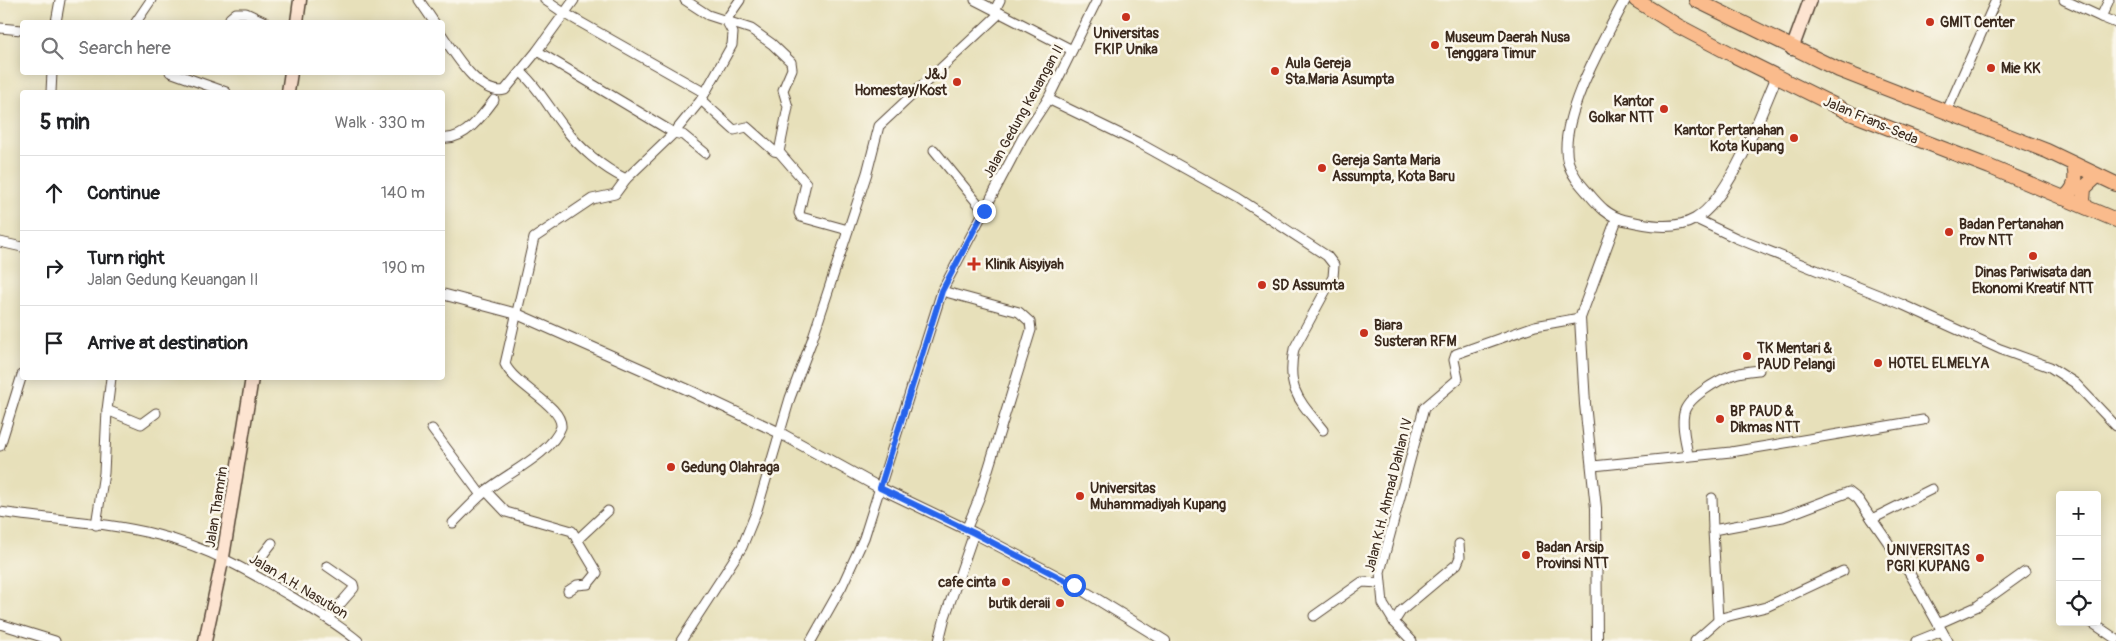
<!DOCTYPE html>
<meta charset="utf-8">
<style>
body{margin:0;font-family:Pangolin,sans-serif;background:#f2f2f2;color:#202124}
.controls{position:absolute;right:15px;bottom:15px;display:grid;overflow:hidden;border-radius:5px;box-shadow:0 2px 12px #0003}
.controls button{width:45px;height:45px;display:grid;place-items:center;padding:0;border:0;border-bottom:1px solid #e0e0e0;background:#fff;color:#202124;font:25px sans-serif}
.stop{position:absolute;width:15px;height:15px;margin:-11px;border:4px solid #2563eb;border-radius:50%;background:#fff}
.stop.end{background:#2563eb;border-color:#fff;box-shadow:0 1px 5px #0008}
.list{margin:0;padding:0;list-style:none}
h2{display:flex;justify-content:space-between;align-items:center;height:65px;margin:0;padding:0 20px;font-size:21px}
h2 small{font-size:16px;font-weight:400;color:#757577}
.list li{display:grid;grid-template-columns:32px 1fr auto;gap:15px;align-items:center;box-sizing:border-box;height:75px;padding:0 20px;border-top:1px solid #e0e0e0}
.list b{display:block;font-size:19px;white-space:nowrap}
.list p{margin:0;font-size:16px;white-space:nowrap;color:#757577}
.list em{font-size:16px;font-style:normal;color:#757577}
.icon{flex:none;width:28px;height:28px;fill:none;stroke:currentColor;stroke-width:2;stroke-linecap:round;stroke-linejoin:round}
.map{position:relative;flex:none;width:2116px;height:641px;overflow:hidden}
.search{position:absolute;background:#fff;box-shadow:0 2px 12px #0003;left:20px;top:20px;width:425px;height:55px;display:flex;align-items:center;gap:12px;box-sizing:border-box;padding:0 18px;border-radius:5px;color:#757577;font-size:19px}
.panel{position:absolute;background:#fff;box-shadow:0 2px 12px #0003;left:20px;top:90px;width:425px;height:290px;border-radius:5px}
.map>svg:first-child{display:block}
.lines{fill:none;stroke-linecap:round;stroke-linejoin:round}
.minor-casing{stroke:#554535;stroke-width:11}
.tertiary-casing{stroke:#554535;stroke-width:12}
.secondary-casing{stroke:#554535;stroke-width:15}
.primary-casing{stroke:#554535;stroke-width:16}
.minor{stroke:#fff;stroke-width:9}
.tertiary{stroke:#fff;stroke-width:10}
.secondary{stroke:#fde4d1;stroke-width:12}
.primary{stroke:#fabb8c;stroke-width:14}
.route{stroke:#2563eb;stroke-width:6}
.poi-dot{fill:#c8321e;stroke:#fbf7ec;stroke-width:2}
.labels{text-anchor:middle;stroke-width:5;stroke-linejoin:round;paint-order:stroke}
.poi-label{font-size:14px;font-weight:bold;fill:#3b2a1e;stroke:#fbf7ec;text-anchor:start}
.street-label{font-size:14px;fill:#3b2a1e;stroke:#fbf7ec}
</style>
<div class="map">
<svg width="2116" height="641" viewBox="0 0 2116 641">
<rect width="100%" height="100%" fill="#fbf7ec"/>
<filter id="ink" filterUnits="userSpaceOnUse"><feTurbulence type="fractalNoise" baseFrequency=".02" numOctaves="2"/><feDisplacementMap in="SourceGraphic" scale="10" xChannelSelector="R" yChannelSelector="G"/><feConvolveMatrix kernelMatrix="1 2 1 2 8 2 1 2 1" color-interpolation-filters="sRGB"/></filter>
<filter id="wash" filterUnits="userSpaceOnUse"><feTurbulence type="fractalNoise" baseFrequency=".0096" numOctaves="4" result="noise"/><feDisplacementMap in="SourceGraphic" scale="20" xChannelSelector="R" yChannelSelector="G"/><feGaussianBlur stdDeviation="1.12" result="paint"/><feColorMatrix in="noise" values="0 0 0 0 0 0 0 0 0 0 0 0 0 0 0 0 0 1.4 0 .05"/><feComposite in="paint" operator="in"/></filter>
<g filter="url(#wash)">
<rect width="100%" height="100%" fill="#e7e0ba"/>
</g>
<g filter="url(#ink)">
<g class="lines">
<defs>
<g id="minor">
<polyline points="419,0 434,22"/>
<polyline points="545,0 564,13 705,93"/>
<polyline points="685,0 708,15 751,29 772,44 791,62 792,69 783,90 788,107 779,152"/>
<polyline points="975,0 1072,50"/>
<polyline points="2064,0 2101,17"/>
<polyline points="2109,0 2101,17 2116,23"/>
<polyline points="995,10 1000,0"/>
<polyline points="230,18 236,13 246,13 265,22"/>
<polyline points="726,20 740,0"/>
<polyline points="56,22 60,0"/>
<polyline points="136,22 151,0"/>
<polyline points="0,28 22,30"/>
<path d="M442 35C454 53 480 97 505 90L537 51 574 0"/>
<polyline points="537,51 674,133 683,135 705,153"/>
<polyline points="170,72 226,92"/>
<path d="M521 72C539 88 549 108 564 127 579 148 603 168 626 179"/>
<polyline points="51,92 52,72"/>
<path d="M1048 99 1139 143 1238 198 1327 256 1334 265 1333 277 1294 349C1286 390 1299 400 1323 430"/>
<polyline points="701,100 734,130 747,127 774,151 779,152 806,183 799,213 801,217 848,230"/>
<polyline points="1946,113 1996,0"/>
<path d="M442 138C464 141 483 115 494 100"/>
<polyline points="934,150 984,211"/>
<polyline points="1696,219 1736,238 1901,304 2000,349 2050,367 2075,383 2116,426"/>
<polyline points="0,242 22,247"/>
<polyline points="942,291 1019,312 1030,322 1031,330 980,496 966,530"/>
<polyline points="107,410 141,424 156,413"/>
<polyline points="432,429 481,495"/>
<polyline points="0,446 22,375"/>
<path d="M1688 455C1686 442 1681 426 1684 413 1687 398 1718 380 1732 375 1740 372 1750 371 1759 370"/>
<polyline points="1593,466 1731,452 1923,420"/>
<polyline points="486,491 506,512 572,531 597,573 588,584 577,585 568,591"/>
<polyline points="1712,498 1713,530"/>
<path d="M0 512C52 520 107 522 158 535 207 547 249 571 292 597 315 611 337 623 358 641"/>
<polyline points="1872,519 1932,489"/>
<path d="M453 523C464 512 475 500 487 490 508 473 552 453 561 427 563 406 515 386 505 364L534 238 592 199 615 194 626 179 674 133 701 100 732 45 733 33 726 20"/>
<polyline points="96,525 104,473 107,410 111,378"/>
<polyline points="577,540 608,511"/>
<polyline points="327,566 353,584 354,588 328,618"/>
<polyline points="250,571 272,543"/>
<polyline points="1314,616 1362,582 1380,583"/>
<polyline points="1718,620 1713,530 1783,517 1849,492 1858,499 1910,574 1942,631"/>
<polyline points="1394,622 1401,611 1457,564 1460,557 1459,544"/>
<polyline points="2091,622 2116,639"/>
<polyline points="1940,623 1976,607 2025,572"/>
<polyline points="0,624 55,641"/>
<polyline points="681,641 742,547 757,510 790,398 812,340 867,173 879,126 1000,13"/>
<polyline points="811,641 842,586 864,538 942,291 1023,137 1048,99 1097,0"/>
<polyline points="939,641 945,617 974,533"/>
<polyline points="1412,641 1394,622 1383,604 1380,572 1424,408 1458,379 1454,360 1456,354 1535,326 1580,318"/>
<polyline points="1695,641 1721,618 1766,607 1843,571"/>
<polyline points="1917,641 1942,631 1948,641"/>
</g>
<g id="tertiary">
<path d="M1625 0C1605 38 1557 120 1568 162 1572 175 1580 184 1589 194 1599 206 1608 216 1624 220 1646 225 1674 231 1695 219 1730 199 1761 113 1777 76"/>
<polyline points="442,294 517,314 693,392 780,433 880,488 974,533 1074,585 1165,641"/>
<polyline points="1597,641 1596,508 1585,404 1580,318 1617,218"/>
</g>
<g id="secondary">
<polyline points="297,22 300,0"/>
<polyline points="1792,49 1810,0"/>
<polyline points="288,92 291,72"/>
<polyline points="205,641 223,557 252,378"/>
</g>
<g id="primary">
<polyline points="1636,0 1678,26 1735,56 1850,113 1990,167 2116,220"/>
<polyline points="1696,0 1839,70 2047,151 2116,184"/>
<path d="M2063 198C2076 190 2077 179 2074 165"/>
<polyline points="2086,207 2083,201 2084,188 2097,176"/>
</g>
</defs>
<use href="#minor" class="minor-casing"/>
<use href="#tertiary" class="tertiary-casing"/>
<use href="#secondary" class="secondary-casing"/>
<use href="#primary" class="primary-casing"/>
<use href="#minor" class="minor"/>
<use href="#tertiary" class="tertiary"/>
<use href="#secondary" class="secondary"/>
<use href="#primary" class="primary"/>
</g>
</g>
<g class="lines" filter="url(#ink)">
<polyline class="route" points="984,211 942,291 880,488 974,533 1074,585"/>
</g>
<g class="poi-dot">
<circle cx="1126" cy="17" r="5"/>
<circle cx="1930" cy="22" r="5"/>
<circle cx="1435" cy="45" r="5"/>
<circle cx="1991" cy="68" r="5"/>
<circle cx="1275" cy="71" r="5"/>
<circle cx="957" cy="82" r="5"/>
<circle cx="1664" cy="109" r="5"/>
<circle cx="1794" cy="138" r="5"/>
<circle cx="1322" cy="168" r="5"/>
<circle cx="1949" cy="232" r="5"/>
<circle cx="2033" cy="256" r="5"/>
<path d="M971.5 256.5h5v5h5v5h-5v5h-5v-5h-5v-5h5z"/>
<circle cx="1262" cy="285" r="5"/>
<circle cx="1364" cy="333" r="5"/>
<circle cx="1747" cy="356" r="5"/>
<circle cx="1878" cy="363" r="5"/>
<circle cx="1720" cy="419" r="5"/>
<circle cx="671" cy="467" r="5"/>
<circle cx="1080" cy="496" r="5"/>
<circle cx="1526" cy="555" r="5"/>
<circle cx="1980" cy="558" r="5"/>
<circle cx="1006" cy="582" r="5"/>
<circle cx="1060" cy="603" r="5"/>
</g>
<g class="labels">
<g class="poi-label">
<text x="1940" y="27">GMIT Center</text>
<text x="1126" y="38" text-anchor="middle">Universitas<tspan x="1126" dy="16">FKIP Unika</tspan></text>
<text x="1445" y="42">Museum Daerah Nusa<tspan x="1445" dy="16">Tenggara Timur</tspan></text>
<text x="1285" y="68">Aula Gereja<tspan x="1285" dy="16">Sta.Maria Asumpta</tspan></text>
<text x="2001" y="73">Mie KK</text>
<text x="947" y="79" text-anchor="end">J&amp;J<tspan x="947" dy="16">Homestay/Kost</tspan></text>
<text x="1654" y="106" text-anchor="end">Kantor<tspan x="1654" dy="16">Golkar NTT</tspan></text>
<text x="1784" y="135" text-anchor="end">Kantor Pertanahan<tspan x="1784" dy="16">Kota Kupang</tspan></text>
<text x="1332" y="165">Gereja Santa Maria<tspan x="1332" dy="16">Assumpta, Kota Baru</tspan></text>
<text x="1959" y="229">Badan Pertanahan<tspan x="1959" dy="16">Prov NTT</tspan></text>
<text x="985" y="269">Klinik Aisyiyah</text>
<text x="2033" y="277" text-anchor="middle">Dinas Pariwisata dan<tspan x="2033" dy="16">Ekonomi Kreatif NTT</tspan></text>
<text x="1272" y="290">SD Assumta</text>
<text x="1374" y="330">Biara<tspan x="1374" dy="16">Susteran RFM</tspan></text>
<text x="1757" y="353">TK Mentari &amp;<tspan x="1757" dy="16">PAUD Pelangi</tspan></text>
<text x="1888" y="368">HOTEL ELMELYA</text>
<text x="1730" y="416">BP PAUD &amp;<tspan x="1730" dy="16">Dikmas NTT</tspan></text>
<text x="681" y="472">Gedung Olahraga</text>
<text x="1090" y="493">Universitas<tspan x="1090" dy="16">Muhammadiyah Kupang</tspan></text>
<text x="1536" y="552">Badan Arsip<tspan x="1536" dy="16">Provinsi NTT</tspan></text>
<text x="1970" y="555" text-anchor="end">UNIVERSITAS<tspan x="1970" dy="16">PGRI KUPANG</tspan></text>
<text x="996" y="587" text-anchor="end">cafe cinta</text>
<text x="1050" y="608" text-anchor="end">butik deraii</text>
</g>
<g class="street-label">
<text transform="translate(1023 111) rotate(-61)" y="5">Jalan Gedung Keuangan II</text>
<text transform="translate(1871 120) rotate(23)" y="5">Jalan Frans-Seda</text>
<text transform="translate(1388 495) rotate(-76)" y="5">Jalan K.H. Ahmad Dahlan IV</text>
<text transform="translate(216 507) rotate(-81)" y="5">Jalan Thamrin</text>
<text transform="translate(299 586) rotate(31)" y="5">Jalan A.H. Nasution</text>
</g>
</g>
</svg>
<div class="controls">
<button>+</button>
<button>−</button>
<button><svg class="icon" aria-label="locate" viewBox="0 0 24 24"><circle cx="12" cy="12" r="6"/><path d="M12 2v4M12 18v4M2 12h4M18 12h4"/></svg></button>
</div>
<div class="stop" style="left:1074px;top:585px"></div>
<div class="stop end" style="left:984px;top:211px"></div>
<div class="search"><svg class="icon" aria-label="search" viewBox="0 0 24 24"><circle cx="10" cy="10" r="6"/><path d="M15 15l6 6"/></svg>Search here</div>
<section class="panel">
<h2>5 min<small>Walk · 330 m</small></h2>
<ul class="list">
<li><svg class="icon" aria-label="ahead" viewBox="0 0 24 24"><path d="M12 20V5M6 11l6-6 6 6"/></svg><div><b>Continue</b></div><em>140 m</em></li>
<li><svg class="icon" aria-label="right" viewBox="0 0 24 24"><path d="M7 20v-9h11M14 6l5 5-5 5"/></svg><div><b>Turn right</b><p>Jalan Gedung Keuangan II</p></div><em>190 m</em></li>
<li><svg class="icon" aria-label="arrive" viewBox="0 0 24 24"><path d="M6 21V4h12l-3 4 3 4H6"/></svg><div><b>Arrive at destination</b></div></li>
</ul>
</section>
</div>
